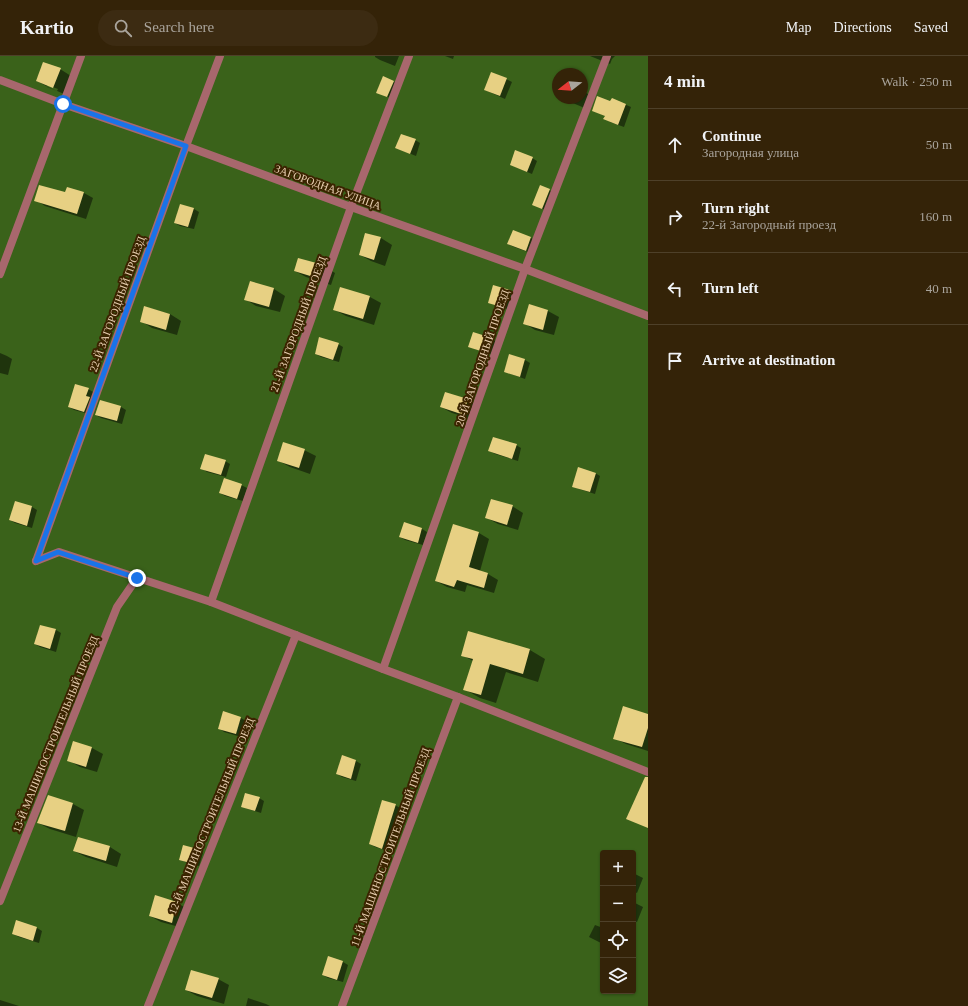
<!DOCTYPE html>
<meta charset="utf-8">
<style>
body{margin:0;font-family:"Times New Roman",serif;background:#3c2b12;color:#f1f3f6}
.controls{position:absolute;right:12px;bottom:12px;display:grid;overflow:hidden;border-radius:4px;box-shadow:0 1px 3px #0004}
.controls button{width:36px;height:36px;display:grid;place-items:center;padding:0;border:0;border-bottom:1px solid #4e4029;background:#342308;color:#f1f3f6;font:20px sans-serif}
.compass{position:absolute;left:552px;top:12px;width:36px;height:36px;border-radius:50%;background:#342308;box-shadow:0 1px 3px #0004;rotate:253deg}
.stop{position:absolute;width:12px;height:12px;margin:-9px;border:3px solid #1a73e8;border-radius:50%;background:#fff}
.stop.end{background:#1a73e8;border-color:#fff;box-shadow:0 1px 4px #0008}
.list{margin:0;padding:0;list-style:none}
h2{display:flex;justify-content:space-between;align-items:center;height:52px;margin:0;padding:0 16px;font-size:17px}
h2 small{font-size:13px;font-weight:400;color:#a9a49c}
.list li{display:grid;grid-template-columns:26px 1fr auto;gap:12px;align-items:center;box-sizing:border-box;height:72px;padding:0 16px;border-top:1px solid #4e4029}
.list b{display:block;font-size:15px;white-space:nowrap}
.list p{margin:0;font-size:13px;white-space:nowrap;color:#a9a49c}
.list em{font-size:13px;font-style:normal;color:#a9a49c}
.icon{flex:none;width:22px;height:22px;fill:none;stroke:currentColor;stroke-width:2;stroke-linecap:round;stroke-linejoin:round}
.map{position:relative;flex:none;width:648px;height:950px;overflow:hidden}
header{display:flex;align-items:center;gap:24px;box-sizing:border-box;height:56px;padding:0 20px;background:#342308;border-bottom:1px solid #4e4029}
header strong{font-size:19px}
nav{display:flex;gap:22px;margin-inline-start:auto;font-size:14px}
.search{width:280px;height:36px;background:#3c2b12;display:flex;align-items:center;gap:10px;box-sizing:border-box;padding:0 14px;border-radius:22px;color:#a9a49c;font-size:15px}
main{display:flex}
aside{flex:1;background:#342308}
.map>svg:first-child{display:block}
.green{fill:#3a621a;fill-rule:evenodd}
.shadow{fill:#0007;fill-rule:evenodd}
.building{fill:#e7d083}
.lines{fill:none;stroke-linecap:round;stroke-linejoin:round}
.lane{stroke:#a8676d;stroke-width:8}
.street{stroke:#a8676d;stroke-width:8}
.route{stroke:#1a73e8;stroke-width:5}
.labels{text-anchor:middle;stroke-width:4;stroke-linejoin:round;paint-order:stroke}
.street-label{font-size:11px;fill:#e7ceaf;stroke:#3b2400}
</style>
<header>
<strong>Kartio</strong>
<div class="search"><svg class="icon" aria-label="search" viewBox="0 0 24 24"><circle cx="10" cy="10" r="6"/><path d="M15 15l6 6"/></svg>Search here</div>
<nav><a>Map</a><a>Directions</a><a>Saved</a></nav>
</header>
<main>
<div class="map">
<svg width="648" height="950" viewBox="0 0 648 950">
<rect width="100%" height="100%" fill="#462f0a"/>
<path class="green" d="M0 0H648V950H0ZM558 18H582V42H558ZM603 797H633V935H603Z"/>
<g class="shadow">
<polygon points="375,0 399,0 395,10 380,4 375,1"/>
<polygon points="445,0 454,0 453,3"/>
<polygon points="590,0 615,0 612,3 610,8"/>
<path d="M60 13 71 20 64 38 48 31 37 25ZM47 29 58 33 57 35 47 31Z"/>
<polygon points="506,23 512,26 505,43 485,34"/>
<polygon points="393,25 398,28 393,43 383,39"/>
<polygon points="582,35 592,40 587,53 568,45 570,42 582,42"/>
<polygon points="612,43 631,51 624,71 610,66 606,60 593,55 611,47"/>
<polygon points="415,84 420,87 416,100 401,94"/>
<polygon points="532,102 537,105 532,118 511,109"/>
<polygon points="549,134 555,137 548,155 538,151"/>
<polygon points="84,137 93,142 86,163 45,150 36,144"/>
<polygon points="180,149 194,153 199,156 194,173 180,170 175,167"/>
<polygon points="513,175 531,182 536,185 531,197 514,191 508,188"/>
<polygon points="366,178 381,182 392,189 385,210 371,205 360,199"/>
<polygon points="299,203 324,210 335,217 331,229 306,221 295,215"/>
<polygon points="250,226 274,233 285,240 280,256 256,250 245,243"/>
<polygon points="494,231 510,235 515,238 510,254 495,249 489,246"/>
<polygon points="370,241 381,247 374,269 346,260 335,254"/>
<polygon points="530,250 548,255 559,261 554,279 535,274 524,267"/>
<polygon points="145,251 170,258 181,265 177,279 152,272 141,265"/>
<polygon points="492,283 497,286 493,299 475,293 470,290"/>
<polygon points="338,288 343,291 339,306 321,301 316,298"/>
<polygon points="0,297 7,300 12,303 8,319 0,317"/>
<polygon points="510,300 525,304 530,307 525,323 511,318 505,315"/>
<polygon points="88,333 93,336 89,358 74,354 69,351"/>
<polygon points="445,337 468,344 479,351 475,364 452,357 441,351"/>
<polygon points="101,345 121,351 126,354 122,368 101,362 96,359"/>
<polygon points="516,389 521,392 518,405 495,398 490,395"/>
<polygon points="304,394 316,400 310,418 290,411 279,405"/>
<polygon points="225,405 230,408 226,421 207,416 201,412"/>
<polygon points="595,417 600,420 595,438 579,433 574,430"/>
<polygon points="241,429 247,432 243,445 225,440 220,437"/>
<polygon points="15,446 32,451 37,454 32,472 15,467 10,464"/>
<polygon points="512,450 523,457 518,474 498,468 487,462"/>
<polygon points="404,467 422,473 427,476 423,489 405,484 400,481"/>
<polygon points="453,469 479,477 489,483 480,515 488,518 498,524 494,537 467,529 465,536 447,531 436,525"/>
<polygon points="40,570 56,574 61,577 56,596 40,591 35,588"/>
<polygon points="530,594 545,603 538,626 506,616 496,647 480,642 464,633 473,605 462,599"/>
<polygon points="648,659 648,695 626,688 614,682"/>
<polygon points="241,662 246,665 241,681 224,676 219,672"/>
<polygon points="92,692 103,698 97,716 80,711 68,704"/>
<polygon points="342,701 356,705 361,708 356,725 342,721 337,718"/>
<polygon points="259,742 264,745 261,757 248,753 242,750"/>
<polygon points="73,748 84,754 76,781 50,773 38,767"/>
<polygon points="395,749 400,752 388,795 375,791 370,788"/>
<polygon points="78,782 110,791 121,798 117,811 86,801 74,795"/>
<polygon points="198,794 203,797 199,810 185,806 180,803"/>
<polygon points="633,817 643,822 637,837 633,835"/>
<polygon points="156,840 177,847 188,853 183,872 161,866 150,860"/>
<polygon points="633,846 643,851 637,866 633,864"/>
<polygon points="17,866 37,872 42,875 39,887 19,881 13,878"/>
<polygon points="595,869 603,872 603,888 589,881"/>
<polygon points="343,906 348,909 343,926 328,922 323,919"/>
<polygon points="218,923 229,929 224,948 197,940 186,934"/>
<polygon points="248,942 266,948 270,950 246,950"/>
<polygon points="0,944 19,950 0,950"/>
</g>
<g class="building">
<polygon points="43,6 61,12 53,32 36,25"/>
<polygon points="491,16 507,22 500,40 484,34"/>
<polygon points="383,20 394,25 387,41 376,37"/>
<polygon points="597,40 610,45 612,42 626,48 618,69 603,63 605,60 592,55"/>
<polygon points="401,78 416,83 410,98 395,92"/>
<polygon points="515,94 533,101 527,116 510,109"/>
<polygon points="39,129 65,136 67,131 84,136 77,158 34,145"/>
<polygon points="540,129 550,133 542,153 532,149"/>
<polygon points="180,148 194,152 188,171 174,167"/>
<polygon points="513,174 531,181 526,195 507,188"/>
<polygon points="365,177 381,181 374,204 359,199"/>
<polygon points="298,202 324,209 320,223 294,215"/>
<polygon points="250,225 274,232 269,251 244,244"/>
<polygon points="493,229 510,234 505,252 488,247"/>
<polygon points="340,231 370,240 363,263 333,254"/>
<polygon points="529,248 548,254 543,274 523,268"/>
<polygon points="144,250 170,258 166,274 140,266"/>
<polygon points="473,276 492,282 487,297 468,291"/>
<polygon points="319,281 339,287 333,304 315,298"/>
<polygon points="509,298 525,303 520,321 504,316"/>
<polygon points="75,328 89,332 86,340 90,341 84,356 68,351"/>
<polygon points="445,336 468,343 464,359 440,351"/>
<polygon points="100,344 121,350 117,365 95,359"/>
<polygon points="493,381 517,388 512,403 488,395"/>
<polygon points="283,386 305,393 299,412 277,405"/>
<polygon points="205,398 226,404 221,419 200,413"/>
<polygon points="578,411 596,417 590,436 572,431"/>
<polygon points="224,422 242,428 237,443 219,437"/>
<polygon points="491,443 513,449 507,469 485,462"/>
<polygon points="15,445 32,450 27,470 9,464"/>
<polygon points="404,466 422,472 418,487 399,481"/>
<polygon points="453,468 479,476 469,511 488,517 484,532 457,524 454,531 435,525"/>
<polygon points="40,569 56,573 50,593 34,588"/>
<polygon points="468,575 530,593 523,618 490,608 481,639 463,634 473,603 461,600"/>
<polygon points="623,650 648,658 648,672 642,691 613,683"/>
<polygon points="223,655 241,661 236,678 218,673"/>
<polygon points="73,685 92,691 86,711 67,705"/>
<polygon points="342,699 356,704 351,723 336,718"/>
<polygon points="645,721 648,721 648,772 626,763"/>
<polygon points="245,737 260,741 255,755 241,751"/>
<polygon points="48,739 73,747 65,775 37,767"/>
<polygon points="382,744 396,748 382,793 369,788"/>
<polygon points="78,781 110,790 106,805 73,795"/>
<polygon points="183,789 198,793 194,808 179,804"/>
<polygon points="155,839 177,846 172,867 149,860"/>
<polygon points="16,864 37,871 33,885 12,878"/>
<polygon points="328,900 343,905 337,924 322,919"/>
<polygon points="191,914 219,922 212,942 185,934"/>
</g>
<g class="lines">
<g class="lane">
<polyline points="0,218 81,0"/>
<polyline points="36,505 186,90 220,0"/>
<polyline points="211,546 351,151 409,0"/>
<polyline points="383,613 525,213 607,0"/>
<polyline points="0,845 117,551 137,522"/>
<polyline points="148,950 296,579"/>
<polyline points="342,950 458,641"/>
</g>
<g class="street">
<polyline points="0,24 63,48 186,90 351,151 525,213 648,260"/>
<polyline points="36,505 59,496 211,546 383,613 458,641 648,716"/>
</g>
</g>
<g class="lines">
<polyline class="route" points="63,48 186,90 36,505 58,496 137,522"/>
</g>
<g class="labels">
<g class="street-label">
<text transform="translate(328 131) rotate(20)" y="4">ЗАГОРОДНАЯ УЛИЦА</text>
<text transform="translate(117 248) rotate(-70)" y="4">22-Й ЗАГОРОДНЫЙ ПРОЕЗД</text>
<text transform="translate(298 268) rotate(-70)" y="4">21-Й ЗАГОРОДНЫЙ ПРОЕЗД</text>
<text transform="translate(482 302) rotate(-71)" y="4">20-Й ЗАГОРОДНЫЙ ПРОЕЗД</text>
<text transform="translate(55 678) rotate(-68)" y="4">13-Й МАШИНОСТРОИТЕЛЬНЫЙ ПРОЕЗД</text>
<text transform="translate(211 760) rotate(-68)" y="4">12-Й МАШИНОСТРОИТЕЛЬНЫЙ ПРОЕЗД</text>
<text transform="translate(390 791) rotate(-70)" y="4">11-Й МАШИНОСТРОИТЕЛЬНЫЙ ПРОЕЗД</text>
</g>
</g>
</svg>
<div class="controls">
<button>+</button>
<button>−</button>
<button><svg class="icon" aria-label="locate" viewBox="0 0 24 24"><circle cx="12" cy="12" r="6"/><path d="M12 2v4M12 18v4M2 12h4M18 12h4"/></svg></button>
<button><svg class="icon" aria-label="layers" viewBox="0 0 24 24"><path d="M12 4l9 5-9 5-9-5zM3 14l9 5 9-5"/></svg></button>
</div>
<svg class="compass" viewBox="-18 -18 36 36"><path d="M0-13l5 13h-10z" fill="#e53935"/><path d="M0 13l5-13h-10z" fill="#a9a49c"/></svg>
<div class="stop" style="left:63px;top:48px"></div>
<div class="stop end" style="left:137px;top:522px"></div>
</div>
<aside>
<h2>4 min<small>Walk · 250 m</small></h2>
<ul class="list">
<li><svg class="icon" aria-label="ahead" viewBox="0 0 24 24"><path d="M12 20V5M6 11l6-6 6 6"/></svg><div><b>Continue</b><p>Загородная улица</p></div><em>50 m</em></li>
<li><svg class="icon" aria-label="right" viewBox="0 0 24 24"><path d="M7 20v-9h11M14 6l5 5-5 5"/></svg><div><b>Turn right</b><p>22-й Загородный проезд</p></div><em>160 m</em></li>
<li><svg class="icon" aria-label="left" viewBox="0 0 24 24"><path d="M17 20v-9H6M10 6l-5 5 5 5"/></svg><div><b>Turn left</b></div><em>40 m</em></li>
<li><svg class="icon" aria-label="arrive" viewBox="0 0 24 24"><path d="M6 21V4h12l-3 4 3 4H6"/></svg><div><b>Arrive at destination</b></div></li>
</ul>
</aside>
</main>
